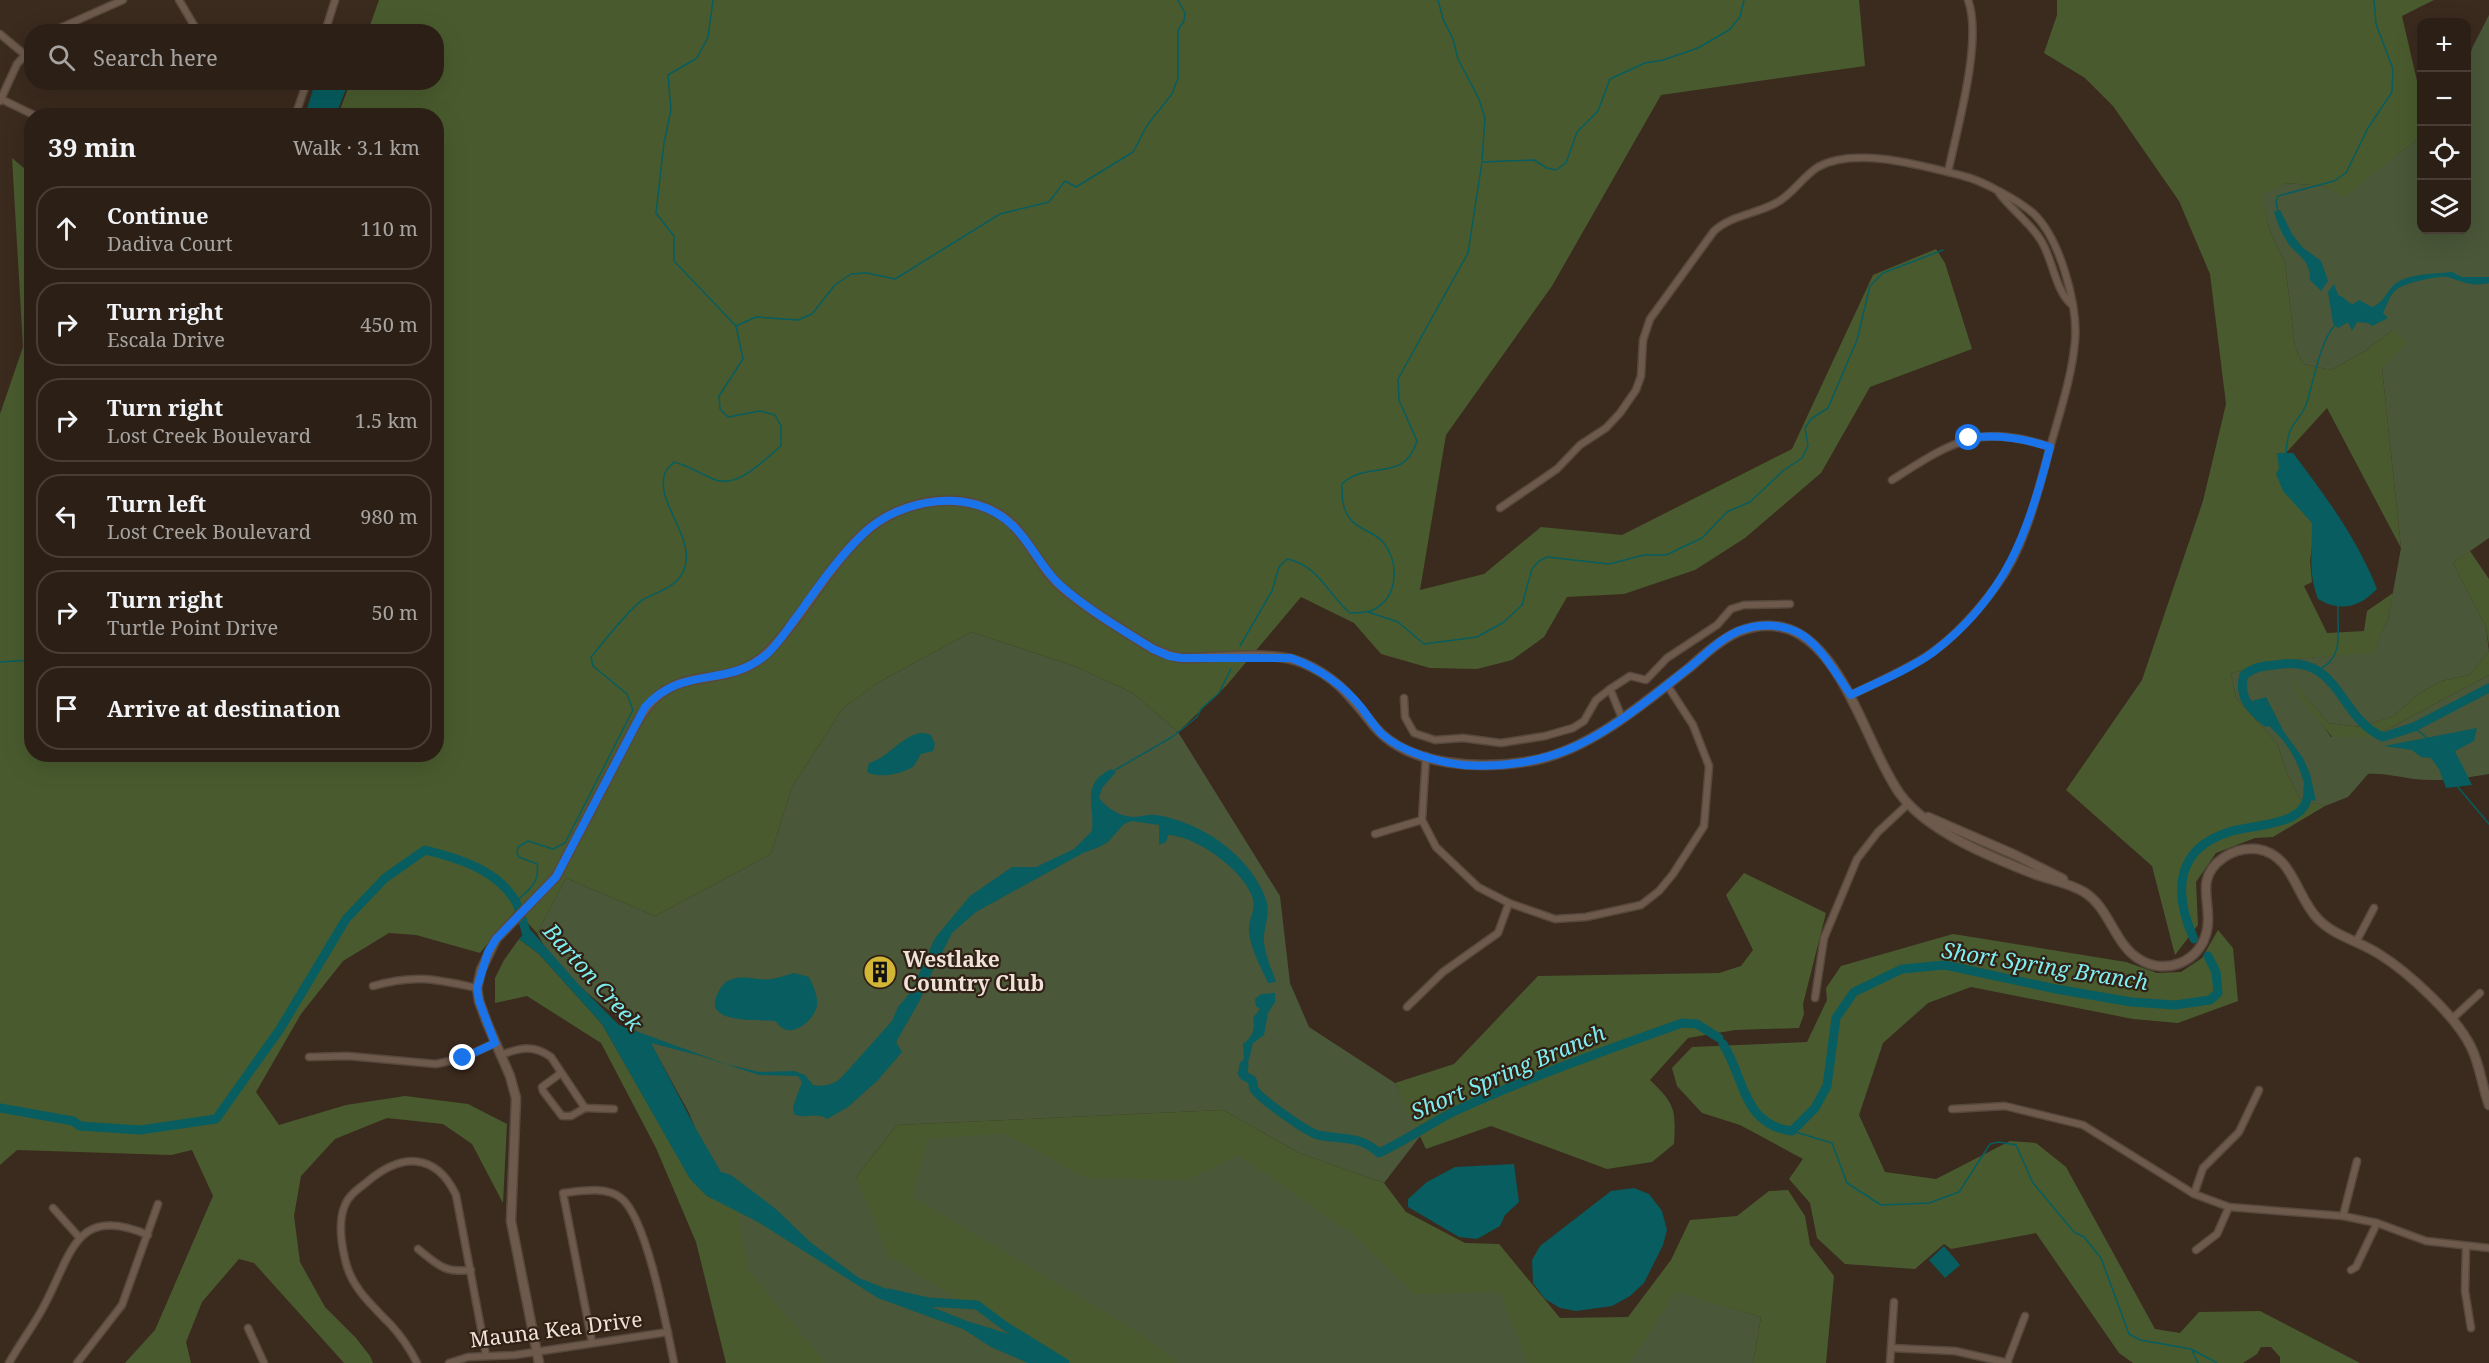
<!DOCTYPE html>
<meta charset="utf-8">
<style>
body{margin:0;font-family:"Noto Serif",serif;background:#34281f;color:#f1f3f6}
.controls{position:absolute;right:18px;top:18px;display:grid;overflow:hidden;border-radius:12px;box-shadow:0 6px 24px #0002}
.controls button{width:54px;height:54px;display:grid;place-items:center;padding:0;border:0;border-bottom:2px solid #483e35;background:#2c2016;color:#f1f3f6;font:30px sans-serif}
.stop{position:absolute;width:18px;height:18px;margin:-14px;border:4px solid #1a73e8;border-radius:50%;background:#fff}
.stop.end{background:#1a73e8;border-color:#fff;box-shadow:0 2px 6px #0008}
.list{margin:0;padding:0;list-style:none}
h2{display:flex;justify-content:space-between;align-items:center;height:78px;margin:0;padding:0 24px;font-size:26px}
h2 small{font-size:20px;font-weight:400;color:#a6a3a1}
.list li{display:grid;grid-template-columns:39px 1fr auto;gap:18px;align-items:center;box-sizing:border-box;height:84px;margin:0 12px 12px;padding:0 12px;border:2px solid #483e35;border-radius:24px}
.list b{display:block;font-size:22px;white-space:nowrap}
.list p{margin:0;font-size:20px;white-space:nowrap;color:#a6a3a1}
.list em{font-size:20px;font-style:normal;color:#a6a3a1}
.icon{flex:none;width:33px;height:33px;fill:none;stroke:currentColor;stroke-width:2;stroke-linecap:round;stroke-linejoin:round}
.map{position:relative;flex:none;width:2489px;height:1363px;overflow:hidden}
.search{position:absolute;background:#2c2016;box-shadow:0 6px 24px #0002;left:24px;top:24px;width:420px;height:66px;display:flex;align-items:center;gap:15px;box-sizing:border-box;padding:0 21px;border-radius:24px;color:#a6a3a1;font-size:22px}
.panel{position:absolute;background:#2c2016;box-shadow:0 6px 24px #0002;left:24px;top:108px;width:420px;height:654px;border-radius:24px}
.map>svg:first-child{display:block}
.green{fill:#4a5738}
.forest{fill:#495b2e}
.water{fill:#075d5f}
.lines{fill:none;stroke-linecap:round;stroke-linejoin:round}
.stream{stroke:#075d5f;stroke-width:1.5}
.river{stroke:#075d5f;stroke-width:9}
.street-casing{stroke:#57483e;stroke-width:9}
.secondary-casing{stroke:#57483e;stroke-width:11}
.street{stroke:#6d5a4c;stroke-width:6}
.secondary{stroke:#6d5a4c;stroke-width:8}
.route{stroke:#1a73e8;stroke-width:8}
.labels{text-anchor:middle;stroke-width:4.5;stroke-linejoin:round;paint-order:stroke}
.poi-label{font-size:21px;font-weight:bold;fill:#eee2da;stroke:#312014;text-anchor:start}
.street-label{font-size:21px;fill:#eee2da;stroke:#312014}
.water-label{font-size:22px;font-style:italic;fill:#7feef0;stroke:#312014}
</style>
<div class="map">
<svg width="2489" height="1363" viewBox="0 0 2489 1363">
<rect width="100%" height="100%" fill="#3b2a1e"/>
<g class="green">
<path d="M2489 15V538L2453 563 2486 627 2489 651 2470 675 2441 681 2417 695 2394 716 2361 727 2328 723 2293 682 2331 737H2373L2489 675V774C2464 778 2440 782 2414 779 2398 777 2384 773 2368 774L2348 797 2325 806 2300 799 2286 771 2277 743 2236 698 2231 673 2282 660 2373 652 2388 619 2401 548 2382 368 2393 330 2365 351 2331 370 2303 364 2295 347 2285 263 2269 229 2261 194 2286 183 2325 186 2344 196 2421 136 2422 230H2466L2467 68 2472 48Z"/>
<path d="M971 632 1074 666 1133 693 1178 732 1280 896 1290 983 1309 1027 1395 1083 1421 1135 1384 1183 1299 1153 1223 1110 897 1125 856 1177 1059 1363H802L704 1245 716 1180 689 1113 650 1042C610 1010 560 979 537 933L566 878 655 916 771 854 792 787 843 708 879 682Z"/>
<polygon points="920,1130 1249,1139 1518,1298 1581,1343 1675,1291 1761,1317 1753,1363 1131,1363 886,1205"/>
</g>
<g class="forest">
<polygon points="379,0 1859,0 1865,66 1661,95 1552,286 1446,435 1420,590 1484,574 1541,527 1622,535 1792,449 1873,275 1936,249 1945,263 1972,349 1870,387 1821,473 1745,538 1695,570 1624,594 1567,597 1544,637 1512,660 1477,669 1430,668 1381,654 1354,623 1301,597 1226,686 1178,732 1133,693 1074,666 971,632 879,682 843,708 792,787 771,854 655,916 566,878 537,933 516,910 480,953 416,935 389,933 343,961 301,1014 256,1092 279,1125 346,1105 405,1096 468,1104 507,1124 503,1203 472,1144 443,1124 387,1118 335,1139 301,1176 294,1216 300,1262 325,1307 356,1338 370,1356 373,1363 344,1363 254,1263 239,1259 202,1302 186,1342 191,1363 125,1363 155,1330 213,1196 192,1150 171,1155 17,1150 0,1165 0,414 23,347 12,158 31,174 32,754 436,754 436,116 338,115 350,83 436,82 436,32 368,31"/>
<polygon points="2057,0 2434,0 2402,16 2417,81 2421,85 2421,136 2344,197 2325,186 2286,183 2262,195 2269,229 2285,263 2295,347 2303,364 2331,370 2365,351 2393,330 2407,343 2382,368 2401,548 2327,408 2286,453 2277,453 2315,523 2310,561 2312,582 2304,586 2327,633 2364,631 2367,611 2393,593 2388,619 2373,653 2282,660 2231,673 2236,698 2277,743 2286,771 2300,799 2325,806 2273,837 2255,838 2216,853 2196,882 2198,925 2175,955 2152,866 2066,790 2142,680 2203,501 2226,404 2210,274 2179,201 2113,106 2085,78 2044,53 2057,15"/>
<polygon points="2470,551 2489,579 2489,646 2486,627 2453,563"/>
<polygon points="2489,651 2489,675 2373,737 2332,737 2300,697 2291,679 2328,723 2361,727 2394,716 2417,695 2441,681 2470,675"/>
<path d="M1744 873 1826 913 1803 1004 1804 1014 1799 1028 1735 1030 1688 1038 1650 1080C1675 1104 1676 1109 1674 1144L1652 1162 1607 1169 1491 1126 1426 1149 1395 1083 1454 1064 1538 976 1719 973 1741 966 1753 950 1726 895Z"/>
<polygon points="2218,930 2233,948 2238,1001 2178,1023 2133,1019 1971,987 1928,1003 1883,1043 1859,1115 1885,1172 1936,1179 2010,1141 2036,1143 2066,1167 2155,1329 2180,1333 2199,1312 2260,1311 2360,1363 2280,1363 2280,1357 2271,1347 2261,1347 2257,1354 2243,1363 2133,1363 2119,1353 2036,1233 1951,1249 1944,1244 1915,1269 1845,1264 1817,1238 1810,1203 1789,1179 1803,1159 1740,1125 1702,1113 1677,1086 1672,1068 1692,1047 1807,1042 1827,1000 1826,988 1841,966 1953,934 2126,962 2157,973 2181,972 2202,958"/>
<polygon points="519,939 539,954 602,1024 690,1178 707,1196 737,1211 748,1269 825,1363 726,1363 696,1242 656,1148 601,1043 527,996 495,1003 495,978 504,960"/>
<polygon points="1223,1110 1299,1153 1384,1183 1406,1212 1465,1243 1499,1244 1560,1318 1628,1317 1671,1260 1690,1220 1737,1216 1769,1191 1788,1190 1805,1216 1810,1245 1834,1276 1826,1363 1753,1363 1761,1317 1675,1292 1630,1363 1528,1363 1500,1292 1415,1294 1354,1235 1239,1155 1187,1180 1086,1178 1004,1133 927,1139 913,1197 1141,1334 1177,1363 1059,1363 888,1255 856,1177 897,1125"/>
</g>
<g class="water">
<polygon points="344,82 346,89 336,115 305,115 315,83"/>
<path d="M2280 210 2292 234 2302 247 2321 261 2328 281 2321 291 2310 280C2310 262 2303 259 2292 248 2283 238 2278 224 2274 212Z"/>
<path d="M2452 272 2462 277H2489V283C2470 287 2464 282 2448 277 2439 275 2405 283 2397 289 2390 294 2387 305 2383 313L2388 318 2372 326 2368 323 2357 322 2352 331 2348 322 2338 328 2333 323 2328 292 2334 284 2338 295C2345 297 2347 303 2353 304L2359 300 2372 307C2383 303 2385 295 2392 287 2404 273 2434 274 2452 272Z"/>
<path d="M2277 453H2293C2325 495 2358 540 2377 589 2359 608 2340 612 2318 599 2308 573 2312 550 2312 523L2283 491 2276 474 2279 468Z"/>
<path d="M2266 697 2284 732 2303 758 2310 774 2316 801 2307 799C2305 779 2295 754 2281 738 2268 723 2259 721 2252 701Z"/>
<polygon points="2477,728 2474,741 2455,751 2472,785 2446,788 2439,769 2431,758 2421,757 2412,750 2384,746"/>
<path d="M924 733 931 735 935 744 933 751 921 754 914 766C903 774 879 779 867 772L869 763C889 758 903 733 924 733Z"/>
<path d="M1111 769 1116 772 1102 788 1099 798C1107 808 1120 817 1134 817 1141 817 1149 814 1156 815 1201 822 1248 854 1265 897 1272 914 1263 926 1264 942 1265 955 1272 970 1276 982L1268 983C1261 967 1250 948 1249 931 1248 919 1256 912 1253 899 1245 871 1197 836 1168 835L1166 842 1159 845V825L1132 821 1124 824 1108 842 1099 847 1083 853 976 912 952 933 932 972 919 1002 896 1042 902 1052 878 1080 848 1107 827 1119C817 1111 805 1120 794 1114L793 1107 802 1082 798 1076 759 1075 701 1056 651 1043 696 1129 721 1172 731 1175 777 1210 810 1242 859 1278 967 1321 1015 1336 1063 1363H1028L991 1347 963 1329 878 1298 758 1222 707 1196 690 1179 602 1024 539 954 519 939 529 928 579 985 619 1025 726 1064 759 1072 794 1071 805 1075 813 1085C823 1087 833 1085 841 1078L892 1021 898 1007 911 992 935 938 970 896 1012 867H1036L1074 849 1092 831C1095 804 1080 785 1111 769Z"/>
<path d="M794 973 809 977C813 985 820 1000 816 1009 812 1021 794 1036 782 1028 779 1026 778 1023 775 1021 761 1019 703 1025 717 995 720 988 724 981 733 979 744 975 758 981 771 979 778 978 786 975 794 973Z"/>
<path d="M1275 993V1002L1268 1013 1264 1035 1253 1043 1245 1075 1237 1074 1244 1058 1243 1044C1252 1037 1256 1029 1253 1018L1260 1009 1256 1006 1255 999 1261 994Z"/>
<polygon points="1514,1164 1519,1202 1505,1215 1500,1226 1477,1239 1459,1237 1408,1207 1408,1199 1427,1182 1455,1167"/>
<polygon points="1634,1188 1649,1194 1662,1211 1667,1230 1663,1245 1644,1283 1630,1296 1612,1306 1576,1311 1560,1308 1545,1299 1533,1283 1532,1260 1540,1246 1611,1191"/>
<polygon points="1944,1246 1960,1265 1945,1278 1929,1260"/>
</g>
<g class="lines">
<g class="stream">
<polyline points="713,0 708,37 697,58 668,75 671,110 664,143 656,213 674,236 674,261 736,326"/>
<polyline points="1438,0 1443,19 1453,39 1458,59 1479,99 1485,118 1482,160"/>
<polyline points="2278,213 2276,202 2278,196 2334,181 2346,173 2368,128 2392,92 2393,69 2376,24 2374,0"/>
<path d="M2286 453C2287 445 2287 436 2291 429 2295 421 2302 415 2306 405 2314 382 2319 343 2335 325"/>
<polyline points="1368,612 1398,622 1424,644 1477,637 1504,622 1522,605 1532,569 1539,561 1547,557 1609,564 1644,555 1666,555 1702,538 1727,512 1750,502 1784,470 1802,458 1808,446 1805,428 1811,419 1828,408 1857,340 1870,286 1883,273 1943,250"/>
<path d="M1240 646 1272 591 1279 567 1287 559C1318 565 1328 594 1350 613 1358 613 1366 613 1373 610 1399 597 1400 561 1382 541 1374 532 1358 529 1351 520 1342 510 1342 497 1342 484 1368 459 1404 484 1417 441L1399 400 1398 379 1468 253 1482 162 1534 160 1547 168 1556 170 1566 163 1577 132 1598 111 1610 79 1645 63 1663 60 1698 48 1729 30 1740 17 1744 0"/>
<polyline points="0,662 32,660"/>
<path d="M2318 670C2345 658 2337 633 2338 606"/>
<polyline points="2414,727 2428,739"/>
<polyline points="1115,770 1172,737 1197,717 1201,709 1219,693 1231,669"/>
<polyline points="2457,786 2489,824"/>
<path d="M515 902C529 890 540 883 537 864L519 857 517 853 518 847 528 841 553 849 565 843 633 710 627 694 593 666 591 657C603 643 630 607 644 599 659 591 677 587 684 570 697 538 654 502 665 473 666 469 672 465 674 462 689 466 699 473 713 479 737 490 764 460 781 446V426L775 415 760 411 728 417 720 409 719 396 743 359 736 326 756 317 798 320 812 314 835 285 851 274 867 273 895 279 1000 214 1049 202 1065 181 1076 187 1133 152 1148 124 1172 94 1178 78V30L1184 21 1185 13 1178 0"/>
<polyline points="1792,1131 1832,1143 1847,1183 1881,1205 1929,1203 1959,1192 1990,1144 1999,1142 2016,1145 2033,1183 2074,1232 2084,1237 2101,1258 2129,1334 2140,1340 2191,1349 2217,1363"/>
<polyline points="2192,1350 2198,1363"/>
</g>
<g class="river">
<path d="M2266 722C2250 710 2238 696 2244 675 2254 667 2263 666 2275 665 2341 653 2337 717 2383 737L2414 727 2489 688"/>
<path d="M2194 939C2173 893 2175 849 2229 832 2255 823 2312 828 2308 787"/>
<path d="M1723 1044C1745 1079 1743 1125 1792 1131L1815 1108 1827 1086 1836 1018 1854 992 1902 969 1945 965 2056 989 2131 1002 2175 1005 2210 1000 2218 993 2216 972 2208 956"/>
<path d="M1244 1065 1243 1075 1252 1080C1253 1083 1253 1086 1254 1089 1260 1099 1307 1132 1318 1135 1342 1140 1359 1135 1379 1153 1405 1141 1429 1124 1455 1111 1529 1077 1606 1050 1682 1023L1697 1024 1719 1038"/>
<path d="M0 1108 73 1121 80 1126 140 1130 216 1119 280 1029 346 919 385 878 425 850C458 858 498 870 516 902 521 913 524 926 528 938L532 942"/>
<polyline points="888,1293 928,1302 977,1305 1005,1326 1065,1363"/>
</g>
<defs>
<g id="street">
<polyline points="179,0 198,32"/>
<polyline points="51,32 123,0"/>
<polyline points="325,32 335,0"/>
<polyline points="0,34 24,54"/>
<polyline points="1,99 36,116"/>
<polyline points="0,101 17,64 32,47"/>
<polyline points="295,116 307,82"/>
<path d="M1948 172C1957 129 1983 40 1968 0"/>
<path d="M1999 193C2012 210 2029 222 2040 239 2053 258 2054 288 2071 304"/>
<path d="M1892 480C1952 442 1978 423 2050 447"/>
<path d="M1500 508 1557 469 1580 445 1606 428 1620 413 1636 390 1641 376 1643 340 1650 319 1714 231C1732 215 1756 214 1776 203 1793 194 1802 177 1818 167 1855 146 1923 166 1963 176 1981 180 2020 201 2034 214 2060 239 2078 305 2075 341 2072 377 2059 415 2049 451 2037 495 2025 548 1997 585 1978 611 1954 638 1927 656 1903 671 1876 683 1851 695"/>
<polyline points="1610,689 1630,676 1646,680 1667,658 1717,625 1731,609 1744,605 1790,604"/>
<polyline points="1404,698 1405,717 1414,733 1435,740 1463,738 1501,743 1545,736 1573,728 1584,721 1596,700 1610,689 1622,718"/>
<polyline points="1426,756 1422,820 1436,847 1478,887 1509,903 1555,919 1586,917 1641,905 1659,891 1673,874 1704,826 1709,766 1693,725 1667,685"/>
<polyline points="1375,834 1422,820"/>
<polyline points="2356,942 2374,908"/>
<path d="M373 986C415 974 435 979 477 988"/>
<polyline points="1815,998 1824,938 1857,859 1878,832 1908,804"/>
<polyline points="1407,1007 1443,972 1498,933 1509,903"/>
<polyline points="2452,1019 2480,993"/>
<path d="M500 1055C520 1048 533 1044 551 1057L585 1108"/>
<polyline points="309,1057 348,1056 436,1064 463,1058 495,1043"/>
<polyline points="561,1073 542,1087 543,1091 562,1116 571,1116 585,1108"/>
<polyline points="585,1108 614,1109"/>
<polyline points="1952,1109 2005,1106 2083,1125 2194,1194 2229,1207 2343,1216 2377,1223 2426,1241 2489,1248"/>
<polyline points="2194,1194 2203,1168 2239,1132 2259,1090"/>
<polyline points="53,1208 79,1237"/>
<polyline points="2343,1216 2357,1161"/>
<polyline points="2466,1247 2465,1291 2471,1328"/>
<path d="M418 1249C438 1265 444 1273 471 1270"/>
<polyline points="2196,1250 2217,1234 2229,1207"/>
<polyline points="2351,1270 2356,1267 2377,1223"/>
<polyline points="248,1328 264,1363"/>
<path d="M592 1342 563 1193C581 1191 606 1186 621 1198 647 1218 667 1329 674 1363"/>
<polyline points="1891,1348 1955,1351 2008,1363"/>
<path d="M9 1363C20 1343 35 1324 45 1304 72 1253 76 1204 148 1235"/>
<polyline points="77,1363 122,1305 158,1204"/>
<path d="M417 1363C410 1349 402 1337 391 1325 372 1305 351 1288 345 1259 341 1242 338 1221 345 1205 349 1195 358 1189 367 1182 400 1154 435 1151 456 1195L486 1355"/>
<polyline points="449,1363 468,1357 515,1355 668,1332"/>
<polyline points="1890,1363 1894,1302"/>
<polyline points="2007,1363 2025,1316"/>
</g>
<g id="secondary">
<polyline points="1928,817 2013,854 2063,879"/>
<path d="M539 1363 511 1221 516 1098 510 1076 487 1023 479 1001 477 988 481 970 496 939 556 877 636 724C675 654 723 697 769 651 804 616 826 569 863 534 900 498 971 486 1012 524 1030 542 1040 567 1059 585 1086 609 1123 630 1153 649L1169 655 1181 658C1218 659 1269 649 1303 663 1337 677 1352 699 1374 726 1409 768 1482 769 1531 761 1589 751 1644 703 1689 668 1704 655 1720 640 1738 632 1752 626 1766 624 1781 627 1843 640 1867 749 1900 794 1928 832 1991 857 2034 874 2051 880 2069 883 2084 892 2110 908 2114 944 2139 959 2165 976 2201 962 2207 930 2213 904 2193 879 2223 858 2233 851 2245 848 2257 849 2293 854 2296 897 2318 919 2334 936 2359 941 2379 954 2408 972 2456 1016 2471 1047 2480 1065 2482 1086 2489 1105"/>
</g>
</defs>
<use href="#street" class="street-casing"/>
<use href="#secondary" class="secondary-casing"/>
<use href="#street" class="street"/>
<use href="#secondary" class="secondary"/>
</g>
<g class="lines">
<path class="route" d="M463 1058 495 1043 479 1001 477 988 488 952 496 939 556 877 645 707C684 664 726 689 767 654 779 643 788 628 798 615 818 587 838 558 863 534 900 498 972 486 1012 525 1031 542 1040 567 1060 585 1087 609 1122 630 1153 649L1169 656 1181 658H1291C1318 668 1342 684 1361 707 1368 716 1374 727 1383 735 1403 752 1437 762 1463 765 1500 768 1541 762 1574 747 1616 728 1654 695 1690 667 1706 654 1722 637 1741 630 1760 623 1781 624 1799 633 1821 645 1836 675 1851 695 1878 682 1908 670 1932 653 2005 598 2029 532 2050 447 2023 438 1997 434 1969 438"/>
</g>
<defs>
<symbol id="building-disc" viewBox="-11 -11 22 22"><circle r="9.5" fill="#d2b736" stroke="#312014"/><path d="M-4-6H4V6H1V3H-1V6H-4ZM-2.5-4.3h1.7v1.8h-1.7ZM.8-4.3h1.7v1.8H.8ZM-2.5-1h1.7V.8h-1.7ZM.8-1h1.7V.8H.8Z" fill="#111"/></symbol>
</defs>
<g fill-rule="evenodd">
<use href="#building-disc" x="861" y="953" width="38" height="38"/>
</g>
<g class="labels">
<g class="poi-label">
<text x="903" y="967">Westlake<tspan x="903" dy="24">Country Club</tspan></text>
</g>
<g class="street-label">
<text transform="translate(556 1330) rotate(-7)" y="7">Mauna Kea Drive</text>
</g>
<g class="water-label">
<text transform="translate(2045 966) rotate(9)" y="8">Short Spring Branch</text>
<text transform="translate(593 977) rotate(48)" y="8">Barton Creek</text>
<text transform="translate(1508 1072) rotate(-23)" y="8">Short Spring Branch</text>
</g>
</g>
</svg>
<div class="controls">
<button>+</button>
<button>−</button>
<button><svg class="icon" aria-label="locate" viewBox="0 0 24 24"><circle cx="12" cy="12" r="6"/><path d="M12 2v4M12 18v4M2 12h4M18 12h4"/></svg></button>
<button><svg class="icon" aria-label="layers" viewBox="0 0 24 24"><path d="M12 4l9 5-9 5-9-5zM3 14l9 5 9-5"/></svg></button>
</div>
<div class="stop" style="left:1969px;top:438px"></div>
<div class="stop end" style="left:463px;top:1058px"></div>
<div class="search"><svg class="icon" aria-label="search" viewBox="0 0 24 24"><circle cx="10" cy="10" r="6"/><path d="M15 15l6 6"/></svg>Search here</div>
<section class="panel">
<h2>39 min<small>Walk · 3.1 km</small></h2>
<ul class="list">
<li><svg class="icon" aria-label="ahead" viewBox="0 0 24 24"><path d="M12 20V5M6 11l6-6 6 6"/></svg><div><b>Continue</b><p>Dadiva Court</p></div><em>110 m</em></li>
<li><svg class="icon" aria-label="right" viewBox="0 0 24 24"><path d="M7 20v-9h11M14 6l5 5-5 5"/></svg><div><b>Turn right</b><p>Escala Drive</p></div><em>450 m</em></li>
<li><svg class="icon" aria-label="right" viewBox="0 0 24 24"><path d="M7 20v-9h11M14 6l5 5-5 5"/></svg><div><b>Turn right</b><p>Lost Creek Boulevard</p></div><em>1.5 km</em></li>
<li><svg class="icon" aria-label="left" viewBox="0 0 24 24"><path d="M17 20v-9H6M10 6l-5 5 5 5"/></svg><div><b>Turn left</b><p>Lost Creek Boulevard</p></div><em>980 m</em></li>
<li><svg class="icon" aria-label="right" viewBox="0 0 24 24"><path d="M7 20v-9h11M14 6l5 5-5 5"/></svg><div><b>Turn right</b><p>Turtle Point Drive</p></div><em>50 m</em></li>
<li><svg class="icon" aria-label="arrive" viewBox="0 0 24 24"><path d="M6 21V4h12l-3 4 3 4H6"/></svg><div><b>Arrive at destination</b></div></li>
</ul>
</section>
</div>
